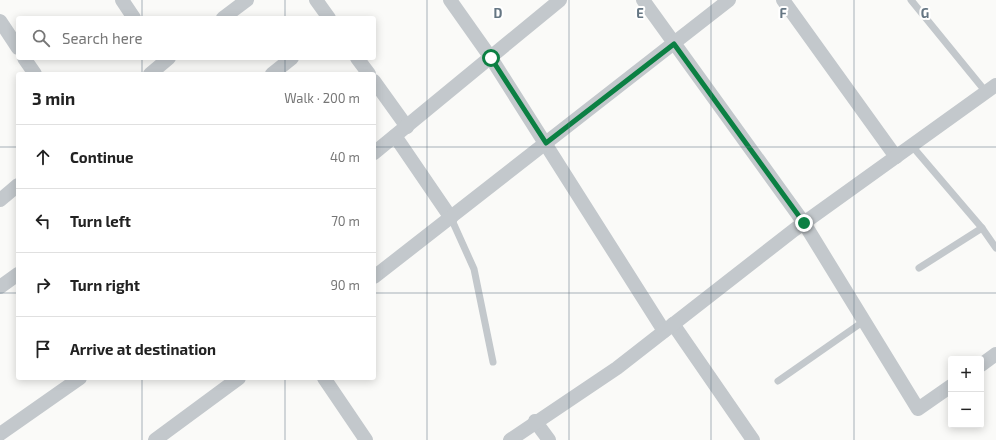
<!DOCTYPE html>
<meta charset="utf-8">
<style>
body{margin:0;font-family:"Exo 2",sans-serif;background:#f6f6f6;color:#222}
.controls{position:absolute;right:12px;bottom:12px;display:grid;overflow:hidden;border-radius:4px;box-shadow:0 2px 10px #0003}
.controls button{width:36px;height:36px;display:grid;place-items:center;padding:0;border:0;border-bottom:1px solid #e0e0e0;background:#fff;color:#222;font:20px sans-serif}
.stop{position:absolute;width:12px;height:12px;margin:-9px;border:3px solid #0b8043;border-radius:50%;background:#fff}
.stop.end{background:#0b8043;border-color:#fff;box-shadow:0 1px 4px #0008}
.list{margin:0;padding:0;list-style:none}
h2{display:flex;justify-content:space-between;align-items:center;height:52px;margin:0;padding:0 16px;font-size:17px}
h2 small{font-size:13px;font-weight:400;color:#767676}
.list li{display:grid;grid-template-columns:26px 1fr auto;gap:12px;align-items:center;box-sizing:border-box;height:64px;padding:0 16px;border-top:1px solid #e0e0e0}
.list b{display:block;font-size:15px;white-space:nowrap}
.list em{font-size:13px;font-style:normal;color:#767676}
.icon{flex:none;width:22px;height:22px;fill:none;stroke:currentColor;stroke-width:2;stroke-linecap:round;stroke-linejoin:round}
.map{position:relative;flex:none;width:996px;height:440px;overflow:hidden}
.search{position:absolute;background:#fff;box-shadow:0 2px 10px #0003;left:16px;top:16px;width:360px;height:44px;display:flex;align-items:center;gap:10px;box-sizing:border-box;padding:0 14px;border-radius:4px;color:#767676;font-size:15px}
.panel{position:absolute;background:#fff;box-shadow:0 2px 10px #0003;left:16px;top:72px;width:360px;height:308px;border-radius:4px}
.map>svg:first-child{display:block}
.lines{fill:none;stroke-linecap:round;stroke-linejoin:round}
.service{stroke:#c3c8cc;stroke-width:7}
.minor{stroke:#c3c8cc;stroke-width:14}
.route{stroke:#0b8043;stroke-width:5}
.grid{fill:none;stroke:#657683;stroke-width:1;stroke-opacity:0.55}
.grid-label{font-size:13px;text-anchor:middle;font-weight:bold;fill:#657683;stroke:#fff;stroke-width:4;stroke-linejoin:round;paint-order:stroke}
</style>
<div class="map">
<svg width="996" height="440" viewBox="0 0 996 440">
<rect width="100%" height="100%" fill="#fafaf8"/>
<g class="lines">
<g class="service">
<polyline points="911,0 986,92"/>
<polyline points="912,146 982,228 996,248"/>
<polyline points="451,218 474,269 493,362"/>
<polyline points="919,268 982,228"/>
<polyline points="778,381 864,321"/>
</g>
<g class="minor">
<polyline points="122,0 134,18"/>
<polyline points="316,0 329,18"/>
<polyline points="450,0 491,58 664,331"/>
<polyline points="643,0 804,223 918,409 951,386"/>
<polyline points="783,0 896,157"/>
<polyline points="223,18 247,0"/>
<polyline points="0,21 18,48"/>
<polyline points="24,58 35,74"/>
<polyline points="357,58 369,74"/>
<polyline points="150,74 169,58"/>
<polyline points="272,74 292,58"/>
<polyline points="374,81 407,127"/>
<polyline points="395,136 451,218"/>
<polyline points="374,153 560,0"/>
<polyline points="0,200 18,185"/>
<polyline points="374,277 729,0"/>
<polyline points="0,287 18,274"/>
<polyline points="673,324 753,440"/>
<polyline points="981,365 996,354"/>
<polyline points="324,378 366,440"/>
<polyline points="535,421 549,440"/>
<polyline points="0,434 80,378"/>
<polyline points="155,440 239,378"/>
<polyline points="510,440 617,368 794,230 996,85"/>
</g>
</g>
<g class="lines">
<polyline class="route" points="491,58 546,143 674,44 804,223"/>
</g>
<path class="grid" d="M142 0V18M285 0V18M427 0V440M569 0V440M711 0V440M854 0V440M142 58V74M285 58V74M0 147H18M374 147H996M0 293H18M374 293H996M142 378V440M285 378V440"/>
<g class="grid-label">
<text x="498" y="18">D</text>
<text x="640" y="18">E</text>
<text x="783" y="18">F</text>
<text x="925" y="18">G</text>
</g>
</svg>
<div class="controls">
<button>+</button>
<button>−</button>
</div>
<div class="stop" style="left:491px;top:58px"></div>
<div class="stop end" style="left:804px;top:223px"></div>
<div class="search"><svg class="icon" aria-label="search" viewBox="0 0 24 24"><circle cx="10" cy="10" r="6"/><path d="M15 15l6 6"/></svg>Search here</div>
<section class="panel">
<h2>3 min<small>Walk · 200 m</small></h2>
<ul class="list">
<li><svg class="icon" aria-label="ahead" viewBox="0 0 24 24"><path d="M12 20V5M6 11l6-6 6 6"/></svg><div><b>Continue</b></div><em>40 m</em></li>
<li><svg class="icon" aria-label="left" viewBox="0 0 24 24"><path d="M17 20v-9H6M10 6l-5 5 5 5"/></svg><div><b>Turn left</b></div><em>70 m</em></li>
<li><svg class="icon" aria-label="right" viewBox="0 0 24 24"><path d="M7 20v-9h11M14 6l5 5-5 5"/></svg><div><b>Turn right</b></div><em>90 m</em></li>
<li><svg class="icon" aria-label="arrive" viewBox="0 0 24 24"><path d="M6 21V4h12l-3 4 3 4H6"/></svg><div><b>Arrive at destination</b></div></li>
</ul>
</section>
</div>
